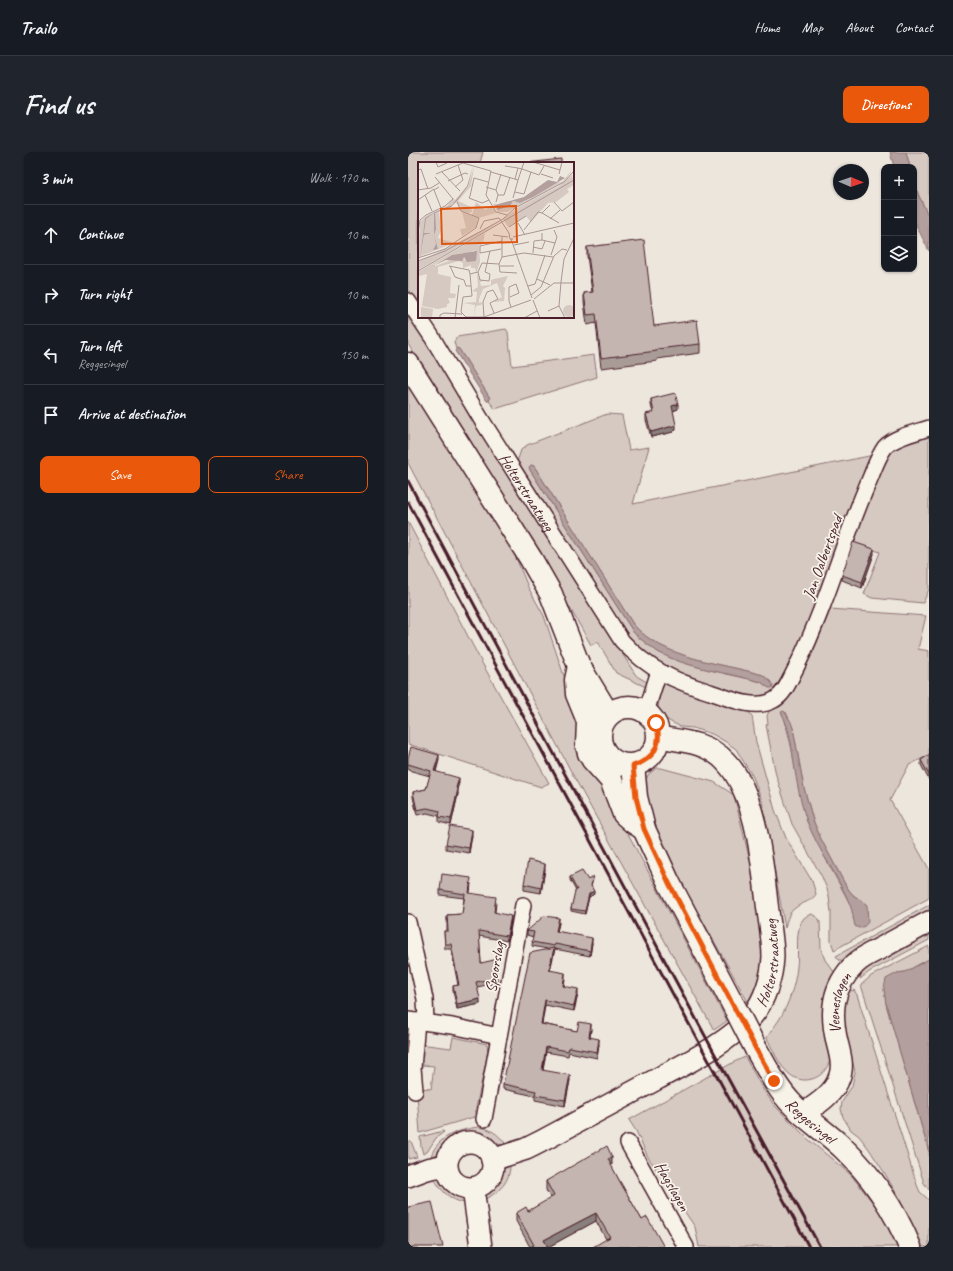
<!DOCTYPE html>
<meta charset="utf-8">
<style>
body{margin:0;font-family:Caveat,sans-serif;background:#20242c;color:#f1f3f6}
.controls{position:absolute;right:12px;top:12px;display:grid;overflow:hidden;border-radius:8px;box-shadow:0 1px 3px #0004}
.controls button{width:36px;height:36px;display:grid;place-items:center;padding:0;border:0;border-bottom:1px solid #363941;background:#171b24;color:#f1f3f6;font:20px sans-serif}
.compass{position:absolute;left:425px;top:12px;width:36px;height:36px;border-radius:50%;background:#171b24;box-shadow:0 1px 3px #0004;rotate:92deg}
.stop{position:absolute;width:12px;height:12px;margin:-9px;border:3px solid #ea580c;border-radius:50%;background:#fff}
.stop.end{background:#ea580c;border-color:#fff;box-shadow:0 1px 4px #0008}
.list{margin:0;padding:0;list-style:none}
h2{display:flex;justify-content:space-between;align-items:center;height:52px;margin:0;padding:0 16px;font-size:17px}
h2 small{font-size:13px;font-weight:400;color:#9ea1a6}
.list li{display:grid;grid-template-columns:26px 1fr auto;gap:12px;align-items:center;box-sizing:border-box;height:60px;padding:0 16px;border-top:1px solid #363941}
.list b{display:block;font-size:15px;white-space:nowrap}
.list p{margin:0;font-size:13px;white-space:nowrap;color:#9ea1a6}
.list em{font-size:13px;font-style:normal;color:#9ea1a6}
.actions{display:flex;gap:8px;padding:12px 16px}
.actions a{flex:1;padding:9px 0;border:1px solid #ea580c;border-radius:8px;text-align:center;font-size:14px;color:#ea580c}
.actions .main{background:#ea580c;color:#fff}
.icon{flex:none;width:22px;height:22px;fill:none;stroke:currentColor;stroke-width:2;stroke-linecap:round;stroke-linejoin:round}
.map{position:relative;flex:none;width:521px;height:1095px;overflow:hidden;border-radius:8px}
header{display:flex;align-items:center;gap:24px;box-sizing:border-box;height:56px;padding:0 20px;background:#171b24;border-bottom:1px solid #363941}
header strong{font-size:19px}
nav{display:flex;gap:22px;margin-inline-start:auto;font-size:14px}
.intro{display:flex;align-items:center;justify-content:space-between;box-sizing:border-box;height:96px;padding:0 24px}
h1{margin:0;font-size:28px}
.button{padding:10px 18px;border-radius:8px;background:#ea580c;color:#fff;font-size:14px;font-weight:700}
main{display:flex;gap:24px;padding:0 24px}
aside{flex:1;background:#171b24;border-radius:8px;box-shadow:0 1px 3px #0004}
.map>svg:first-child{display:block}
.green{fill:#d5c9c2;stroke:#907476;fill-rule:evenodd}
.water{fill:#b39f9d;stroke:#896c6f}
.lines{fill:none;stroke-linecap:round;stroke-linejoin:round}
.street-casing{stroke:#4a1f2b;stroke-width:18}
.secondary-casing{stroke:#4a1f2b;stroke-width:24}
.primary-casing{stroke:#4a1f2b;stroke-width:25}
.street{stroke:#f7f3e8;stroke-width:15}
.secondary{stroke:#f7f3e8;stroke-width:21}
.primary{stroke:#f7f3e8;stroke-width:22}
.rail{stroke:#4a1f2b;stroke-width:3}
.primary-bridge-casing{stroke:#4a1f2b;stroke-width:25;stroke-linecap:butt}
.primary-bridge{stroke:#f7f3e8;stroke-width:22}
.wall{fill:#a99c97;stroke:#4a1f2b}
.shaded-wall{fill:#897f7b;stroke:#4a1f2b}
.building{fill:#c4b5b0;stroke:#4a1f2b}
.route{stroke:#ea580c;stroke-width:5}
.labels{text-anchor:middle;stroke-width:3.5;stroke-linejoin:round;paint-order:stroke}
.street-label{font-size:16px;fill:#4a1f2b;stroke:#f7f3e8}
.inset-road{fill:none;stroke:#ab9696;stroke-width:1}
.view{fill:#e0560e;fill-opacity:0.15;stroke:#e0560e;stroke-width:2}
.inset-edge{fill:none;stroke:#4a1f2b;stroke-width:2}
</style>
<header>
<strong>Trailo</strong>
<nav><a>Home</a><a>Map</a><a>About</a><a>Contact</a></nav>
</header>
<div class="intro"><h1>Find us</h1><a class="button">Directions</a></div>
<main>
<aside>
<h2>3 min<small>Walk · 170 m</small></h2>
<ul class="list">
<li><svg class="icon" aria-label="ahead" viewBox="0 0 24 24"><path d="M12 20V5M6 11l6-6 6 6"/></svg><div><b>Continue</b></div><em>10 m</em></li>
<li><svg class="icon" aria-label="right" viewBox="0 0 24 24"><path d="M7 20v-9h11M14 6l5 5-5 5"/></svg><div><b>Turn right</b></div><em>10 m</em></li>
<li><svg class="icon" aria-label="left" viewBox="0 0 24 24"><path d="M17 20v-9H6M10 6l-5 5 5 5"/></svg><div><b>Turn left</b><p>Reggesingel</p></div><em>150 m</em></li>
<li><svg class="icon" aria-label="arrive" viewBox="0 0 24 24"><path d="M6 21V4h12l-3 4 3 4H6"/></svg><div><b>Arrive at destination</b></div></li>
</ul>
<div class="actions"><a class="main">Save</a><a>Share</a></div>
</aside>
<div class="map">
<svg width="521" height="1095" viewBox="0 0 521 1095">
<rect width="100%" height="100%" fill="#ece6dd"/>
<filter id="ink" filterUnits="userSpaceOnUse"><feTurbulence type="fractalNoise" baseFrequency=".025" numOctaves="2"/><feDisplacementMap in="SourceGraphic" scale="8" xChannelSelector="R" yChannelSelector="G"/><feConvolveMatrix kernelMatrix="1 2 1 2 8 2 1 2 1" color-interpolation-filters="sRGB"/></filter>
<g filter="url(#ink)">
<g class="green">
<polygon points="0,0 75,0 72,11 11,11 11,155 0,137"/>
<polygon points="498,0 519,0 521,2 521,65 510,42 506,28 506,15 502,15"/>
<polygon points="0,160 227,522 230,525 239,530 238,535 208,521 190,490 183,493 155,444 94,346 0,192"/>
<polygon points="98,177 100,180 104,214 186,203 189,225 87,257 81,249 82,246 51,197 48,197 46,190 49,185"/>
<polygon points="0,232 106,401 120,435 136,464 156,524 217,676 319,869 306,878 166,625 0,311"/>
<path d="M199 262 214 263 221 298 241 295 225 352 466 303 381 518 369 540 351 548 269 524 238 502 225 489 208 470 109 310 113 298 119 293ZM123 313 126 314 225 472C254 507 313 511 355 523L361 536 353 530C321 521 279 516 250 500 242 494 233 488 226 481L122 318Z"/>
<polygon points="521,282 521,437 515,451 464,446 456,442 472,400 444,390 475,310 485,296"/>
<polygon points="0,370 74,511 141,631 133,635 0,592"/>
<path d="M422 457 518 464 510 497 521 499V603L501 613 482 648 521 717V746L426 798 423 789V760L421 745 419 737 414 725 384 672 368 623 358 573 360 572 359 564 361 559 369 553 396 512ZM378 560 385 576 396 636 405 668 413 687 438 734 444 742 459 753 445 767 446 763 442 752 415 702 399 670 390 634 384 598 376 565Z"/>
<path d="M257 532 317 553 339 558 344 564 348 590 367 658 378 686 404 729 408 742C405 747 402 748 398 750 384 756 380 761 377 776L354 649 345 625 334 607 328 597 318 590 304 582 285 576 273 575 263 570 256 566 250 556 252 540Z"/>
<polygon points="248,616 253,616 306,630 326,643 350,742 356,800 353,818 350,830 340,850 248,685 239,654 237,630 240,623"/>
<polygon points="521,753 521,760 438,809 431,808 428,804"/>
<path d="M404 762 411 767 412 770 413 797 417 808 427 821 422 908C419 917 414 924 404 927 379 934 368 904 359 886 362 880 367 874 371 868 381 852 387 833 389 815 391 802 386 776 396 766 398 764 401 763 404 762Z"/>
<polygon points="521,779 521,788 461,820 452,827 453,820 462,813"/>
<polygon points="521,794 521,807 497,820 489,821 476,837 478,852 521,1000 521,1038 516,1031 453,833 463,824"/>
<polygon points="439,834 444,839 446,838 449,843 509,1033 512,1040 521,1048 521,1095 514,1095 488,1041 476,1020 461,997 451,984 443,978 435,965 433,957 434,950 444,934 447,920 434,867"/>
<polygon points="45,885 79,892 80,900 66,965 12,981 9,942 11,936 23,937 26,914 14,913 10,906 11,892 43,896"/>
<polygon points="337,905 353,934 366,953 401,988 443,1023 477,1066 490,1095 291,1095 287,1075 240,1005 228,979 221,968 326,910"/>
<path d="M70 975C82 976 90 982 97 991L95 993C82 992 74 981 60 982 42 984 38 1002 23 1004 30 984 50 978 70 975Z"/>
<polygon points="35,979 36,980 28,986 19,1000 15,1002 13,994 12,985"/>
<polygon points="0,989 3,989 9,1005 0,1007"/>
<path d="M102 1014C102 1030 90 1041 77 1047 76 1040 80 1035 85 1029 90 1022 92 1016 102 1014Z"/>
<path d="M27 1025C39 1028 54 1037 56 1051 42 1048 32 1038 26 1026Z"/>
</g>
<g class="water">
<polygon points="482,0 498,0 502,15 486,15"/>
<polygon points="506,28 510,42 521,65 521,99 506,69"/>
<polygon points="49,196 51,197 82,246 81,249 79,249 47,199"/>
<path d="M123 313 126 314 225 472C254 507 314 511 355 523L363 530 365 534 364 536H361L353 530C321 521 278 516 250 500 242 494 233 488 226 481L122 318 121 315Z"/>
<path d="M376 559 383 570 385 576 396 636 405 668 413 687 438 734 444 742 459 753 460 770C458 773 455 776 451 776L447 774C445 767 445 760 442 753 431 724 410 699 399 669 393 653 390 636 387 619 384 599 383 578 373 560Z"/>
<polygon points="521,807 521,1000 478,852 476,837 478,827 489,821 497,820"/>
</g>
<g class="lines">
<defs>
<g id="street">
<path id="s1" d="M0 149 24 185 73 267 214 489C240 517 266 529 302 540 320 546 347 559 366 548 377 542 382 527 388 516 409 473 424 428 440 383 447 363 455 343 463 324 467 314 471 303 477 295 486 285 509 280 521 276"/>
<polyline points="238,560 251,519"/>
<polyline points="0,770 17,847 18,870"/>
<polyline points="0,868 44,874 91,884"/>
<polyline points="7,939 5,916 9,869"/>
<polyline points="76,967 115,753"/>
<polyline points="220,991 278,1095"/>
</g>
<g id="secondary">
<path id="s2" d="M395 962C408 953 426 942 431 926 436 915 432 902 429 890 422 860 424 835 447 812 455 804 466 800 475 795 491 786 506 778 521 770"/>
<circle cx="62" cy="1013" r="23"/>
<path id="s3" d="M84 1008 118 997 132 990C171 969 210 948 249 927 282 909 319 892 344 864 357 848 364 825 365 805 365 787 361 769 359 751 354 709 348 640 317 609 299 590 275 589 251 585"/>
<polyline points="0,1024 19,1017 38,1013"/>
<polyline points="65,1036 73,1095"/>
</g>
<g id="primary">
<polyline points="0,212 123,407 143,442 171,514 200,562"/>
<polyline points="171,514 168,528 169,542 178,564 180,570 179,594 181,601 185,608 203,628 216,662 225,670 236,677"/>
<circle cx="221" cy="584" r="29"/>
<polyline points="225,613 228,645 236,677 261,731 328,858"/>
<path id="s4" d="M348 897C359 916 369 937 385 953 400 969 420 981 436 997 464 1024 487 1059 502 1095"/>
</g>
</defs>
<use href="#street" class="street-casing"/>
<use href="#secondary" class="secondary-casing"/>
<use href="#primary" class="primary-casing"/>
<use href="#street" class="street"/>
<use href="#secondary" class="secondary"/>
<use href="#primary" class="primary"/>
<g class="rail">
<polyline points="0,329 317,921 412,1095"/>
<polyline points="0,350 401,1095"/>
</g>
<defs>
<polyline id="primary-bridge" points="328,858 348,897"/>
</defs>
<use href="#primary-bridge" class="primary-bridge-casing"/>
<use href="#primary-bridge" class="primary-bridge"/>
</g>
<g class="wall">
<polygon points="179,95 246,174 292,192 292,201 249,207 249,209 193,216 188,171 179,173 176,150 176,141 184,140 179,104"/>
<polygon points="243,247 270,257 265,259 268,278 265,279 265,280 243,285 238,268 238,262 245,261 243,253"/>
<polygon points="466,402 454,436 434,428 434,423"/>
<polygon points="521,603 521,628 513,613 513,608"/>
<polygon points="0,606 31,608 28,620 51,631 49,636 50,642 43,673 31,670 31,664 19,661 9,663 5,645 5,640 18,637 22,624 0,618"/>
<polygon points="64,683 61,701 38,697 38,692"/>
<polygon points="137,717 133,741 116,738 116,732"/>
<polygon points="162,725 180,728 185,727 183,735 186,742 181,745 177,762 163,759 163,757 168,739 162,728"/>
<polygon points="63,731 62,742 88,750 87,761 103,769 99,789 71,784 73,811 89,826 89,831 69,835 72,852 49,857 45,839 45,834 50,833 43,797 37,797 36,779 39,779 39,763 54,762 56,746 32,743 32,738"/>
<polygon points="151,771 149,779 184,791 182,804 147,797 142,818 157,826 156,834 170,842 166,859 137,853 134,872 169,879 183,877 182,885 191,892 189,906 161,900 160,904 138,900 135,918 162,928 157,954 127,948 127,944 95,937 95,932 139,797 124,794 125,785 119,783 119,779"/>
<polygon points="204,1013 203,1014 211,1028 234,1068 198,1087 188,1069 140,1095 122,1095 108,1069 108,1061 120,1059 143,1047 138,1038 138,1029"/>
</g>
<g class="shaded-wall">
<polygon points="270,252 270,257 264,259 264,254"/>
<polygon points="268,273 268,278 265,279 265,280 243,285 243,280"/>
<polygon points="466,397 466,402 454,436 454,430"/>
<polygon points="31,603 31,608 26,624 26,619"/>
<polygon points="51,626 51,631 48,641 48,636"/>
<polygon points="50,637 50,642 43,673 43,667"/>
<polygon points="64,678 64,683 61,701 61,696"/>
<polygon points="137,712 137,717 133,741 133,736"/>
<polygon points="186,739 186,742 181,745 177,762 177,759 181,742"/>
<polygon points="103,764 103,769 99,789 99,784"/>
<polygon points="151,766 151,771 148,784 148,779"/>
<polygon points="184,786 184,791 182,804 182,799"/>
<polygon points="146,796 146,801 141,823 141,818"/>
<polygon points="157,821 157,826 155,839 155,834"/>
<polygon points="170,837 170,842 166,859 166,854"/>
<polygon points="72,847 72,852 49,857 49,852"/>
<polygon points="137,848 137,853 133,877 133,872"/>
<polygon points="183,872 183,877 181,890 181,885"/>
<polygon points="191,887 191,892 189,906 189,900"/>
<polygon points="138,895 138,900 134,923 134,918"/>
<polygon points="162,923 162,928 157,954 157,948"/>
<polygon points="204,1005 204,1013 200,1016 200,1007"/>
<polygon points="188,1061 188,1069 140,1095 136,1088"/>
</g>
<g class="building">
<polygon points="153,7 153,11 119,11"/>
<polygon points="236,88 246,174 289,168 292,192 249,197 249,199 193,206 188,162 179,163 176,141 185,140 179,95"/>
<polygon points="267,241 270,252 264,254 268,273 265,274 243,280 238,262 246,260 243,247"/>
<polygon points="445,390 466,397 454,430 434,423"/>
<polygon points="3,595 31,603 26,619 51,626 48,636 50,637 43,667 31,665 32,659 19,656 9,658 5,640 18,637 23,619 0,612 0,606"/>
<polygon points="521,603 521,623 513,608"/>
<polygon points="42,674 64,678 61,696 38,692"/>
<polygon points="120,708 137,712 133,736 116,732"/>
<polygon points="174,719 180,728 185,724 183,734 186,739 181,742 177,759 163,757 167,739 169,738 162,725"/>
<polygon points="34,722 63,726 61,741 88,745 86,760 103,764 99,784 71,779 73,811 86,808 89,826 68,830 72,847 49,852 45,834 51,833 43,792 37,792 36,779 40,779 39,763 54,762 57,742 32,738"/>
<polygon points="136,764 151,766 148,779 184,786 182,799 147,792 146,794 124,790 126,780 119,779"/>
<polygon points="146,796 141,818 157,821 155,834 170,837 166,854 137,848 133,872 169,879 171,870 183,872 181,885 191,887 189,900 161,895 160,899 138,895 134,918 162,923 157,948 127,943 128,939 95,932 122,801"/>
<polygon points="199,994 204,1005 200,1007 211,1028 234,1068 239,1065 256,1095 185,1095 202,1085 188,1061 136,1088 140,1095 122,1095 126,1093 108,1061 118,1055 120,1059 146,1044 138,1029"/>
<polygon points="24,1050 35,1095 0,1095 0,1055"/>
</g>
</g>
<g class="lines" filter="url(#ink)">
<path class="route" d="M248 571C255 592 246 607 225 614L228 645 236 677 261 731 348 897 366 929"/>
</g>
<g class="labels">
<g class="street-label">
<text dy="6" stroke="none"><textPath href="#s1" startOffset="225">Holterstraatweg</textPath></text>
<text transform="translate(414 405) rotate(-70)" y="6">Jan Oalbertspad</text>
<text dy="6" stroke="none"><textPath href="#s3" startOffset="356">Holterstraatweg</textPath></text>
<text transform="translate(86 815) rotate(-80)" y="6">Spoorslag</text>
<text dy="6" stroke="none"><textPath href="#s2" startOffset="129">Veeneslagen</textPath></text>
<text dy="6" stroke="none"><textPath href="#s4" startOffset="91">Reggesingel</textPath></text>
<text transform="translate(265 1034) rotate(60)" y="6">Hagslagen</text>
</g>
</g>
<g transform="translate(10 10)">
<rect width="156" height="156" fill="#ece6dd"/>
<path d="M54 4 49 24 34 43 7 56 3 94 0 96 2 60 8 54 29 44 35 36 37 38 49 24ZM56 5 53 24 40 39 53 45 54 50 50 51 44 49 38 39 50 24ZM154 8 149 16 144 21 89 50H80L75 43 77 41 81 48 92 44 95 39 102 41 111 37 136 21 144 20ZM154 13 156 23 149 27 151 30 138 40 130 41 113 60 108 54 90 65 85 57 101 45 141 24ZM58 40 67 48 74 44 78 51 61 56 54 53ZM21 50 23 68 20 76 36 81 3 94 6 73 15 71H6L7 58 16 51V73L17 51ZM44 50 60 56 58 65 44 74 42 67 48 66ZM83 59 66 70 0 108V100ZM67 71 65 82 61 84 62 100 59 109 58 110 57 106H53V103L45 106V101L41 99 20 105V112L33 115 32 131 38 132 37 136H30L32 141 29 142V145L20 147 4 144 9 112 1 114 0 122V110ZM57 88 48 99 47 95 46 100V95L44 99 35 97 18 104 15 103 34 93 45 91 47 93ZM59 111 62 118 66 119 62 120 63 124 73 123V118L76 117 90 114 85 124 87 126 86 139 75 140 84 135 79 121 65 127 61 137V141L65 140 63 143 58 144 56 154 57 143 45 141 58 140 59 130 54 129 60 125ZM145 149a6 6 0 1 1 12 0a6 6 0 1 1-12 0ZM3 145 15 147 14 156H3Z" fill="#d5c9c2" fill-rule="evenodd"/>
<path d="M55 4 50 24 39 39 33 45 17 51 18 67 16 73 20 87 15 88 18 82 16 73V51L8 57 6 71H14L6 73 2 97 7 56 17 50 34 43 49 24ZM142 14 147 16 115 35 102 41 95 39 92 44 80 48 77 43 106 35 130 18 139 20ZM59 89 58 99 49 100 46 95 44 99 28 98 15 104 34 93Z" fill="#b39f9d"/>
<path class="inset-road" d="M18 0 20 5 29 1M115 0 142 8M87 4 100 6M104 7 121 13 126 4M0 8 3 7 10 27M24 10 42 29M73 10 100 18 106 0M18 12 45 1 73 9 68 33 78 50 89 53M123 12 135 16M141 12 144 0M97 17 100 6 104 7M30 19 47 11 50 12M21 25 16 28 23 46M37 25 45 18 40 3M68 25 78 28 80 33 78 40M0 28 13 26 21 21M78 28 83 12M97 30 106 32 113 10M7 33 14 49M80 33H86L92 15M52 34 56 16 70 20M52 34 51 36 64 41 71 38M95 36 100 18M0 38 16 27M136 40 144 49 156 40M124 51 141 61M132 57 142 48M100 61 107 73M91 65 108 54M62 67 66 59 81 56 91 71 92 77H95M106 68 120 50 124 51 132 43M0 71 2 58 8 53 27 44 35 37 17 15M124 71V78L137 81M75 73 90 75M95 75 156 61M93 77 114 136M96 83 111 80M115 85 124 87 127 79M83 87 62 91V84L84 79M115 91 116 79 124 78M133 93 139 75 136 68M84 95V74M0 96 27 87 58 66 61 56 43 49 39 40M0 99 27 89 85 57 97 46 146 20 156 9M81 102 82 110 99 111M31 104 51 108 52 112M32 104 37 115 46 118 48 124H53M82 104H96M0 109 156 18M60 110 62 118 71 119 72 112 67 110 72 89M156 110V143M119 117 132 123M110 124 117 122 127 93M113 133 123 125 136 94 144 87 149 88M92 135 101 131 98 122 91 125V139L93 145M116 137 136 121H156M113 138 66 155H48L43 150 45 135 54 134 52 112 60 110 64 101 81 102 84 95 106 91 135 95M115 138 122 156M130 149 141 144M66 155 65 140 69 130 75 128 80 137 72 141 76 151M22 156V153L26 151 44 152M37 156 41 123M106 156 119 149M147 156 141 144 143 120 146 97 156 76"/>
<path class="view" d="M98 44 99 80 24 82 23 47Z"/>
<rect width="156" height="156" class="inset-edge"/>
</g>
</svg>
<div class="controls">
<button>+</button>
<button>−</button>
<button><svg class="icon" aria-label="layers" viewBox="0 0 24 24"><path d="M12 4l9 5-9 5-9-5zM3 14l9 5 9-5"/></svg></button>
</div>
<svg class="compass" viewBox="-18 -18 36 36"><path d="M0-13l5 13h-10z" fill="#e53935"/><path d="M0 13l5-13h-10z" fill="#9ea1a6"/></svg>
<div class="stop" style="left:248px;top:571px"></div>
<div class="stop end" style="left:366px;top:929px"></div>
</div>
</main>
